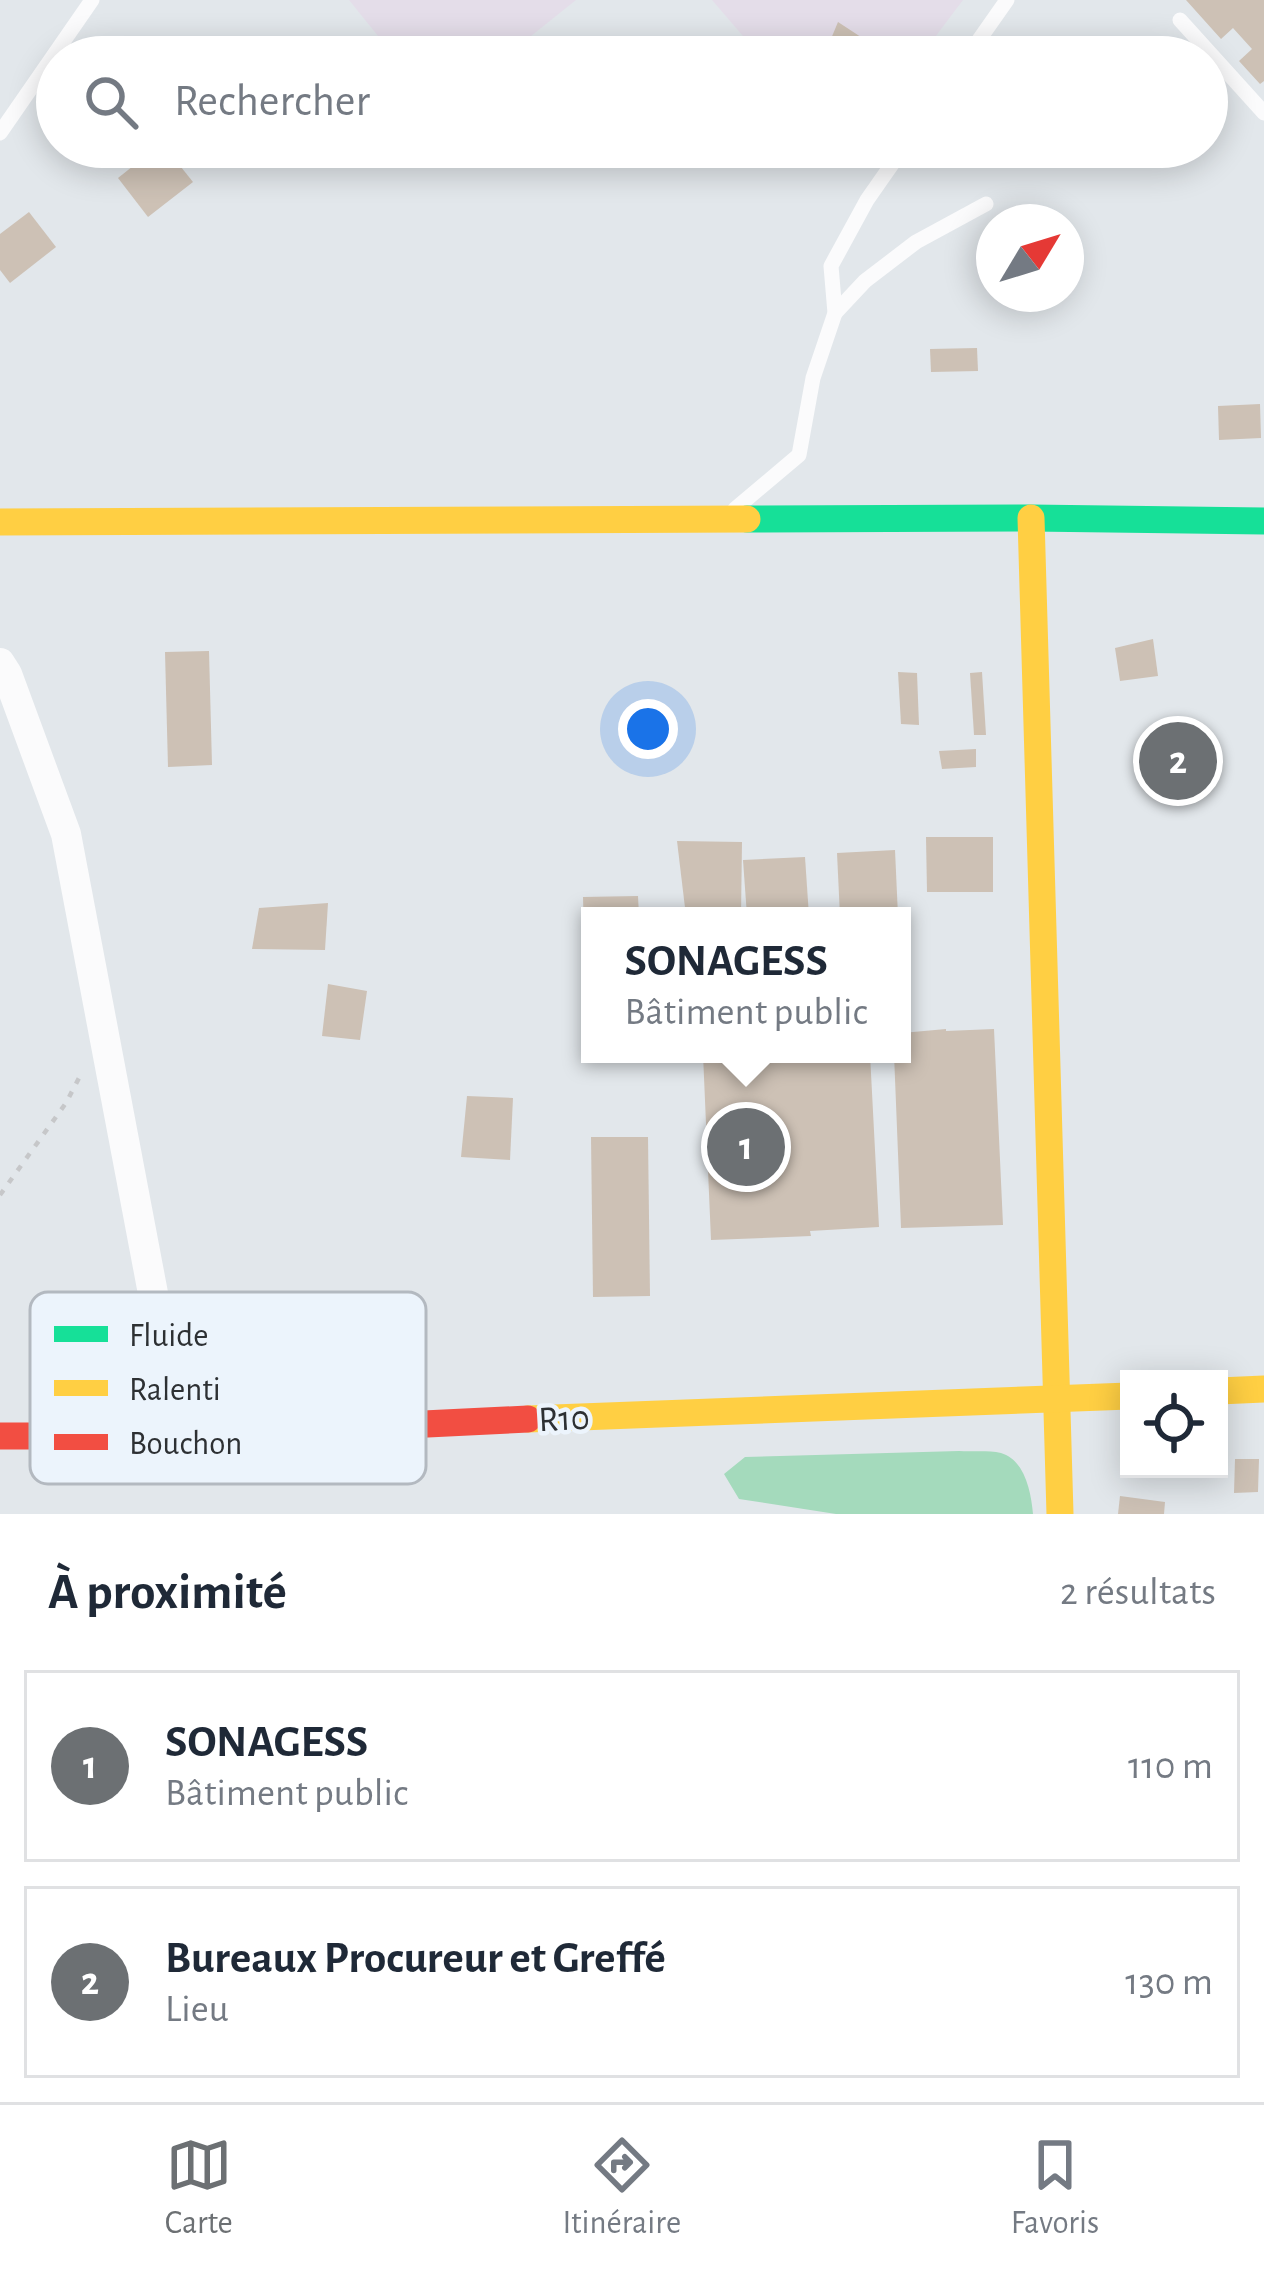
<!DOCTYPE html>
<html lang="fr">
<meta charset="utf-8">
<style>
body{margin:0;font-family:"Alegreya Sans",sans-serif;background:#f6f6f7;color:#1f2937}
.controls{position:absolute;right:36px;bottom:36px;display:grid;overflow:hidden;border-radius:0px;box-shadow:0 6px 30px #0003}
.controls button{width:108px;height:108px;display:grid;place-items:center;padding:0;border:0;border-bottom:3px solid #e0e1e3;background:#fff;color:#1f2937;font:60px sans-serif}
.compass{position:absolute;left:976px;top:204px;width:108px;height:108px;border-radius:50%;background:#fff;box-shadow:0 6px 30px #0003;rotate:52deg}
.you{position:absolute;left:648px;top:729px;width:42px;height:42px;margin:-30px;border:9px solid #fff;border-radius:50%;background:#1a73e8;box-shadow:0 0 0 18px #1a73e833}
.badge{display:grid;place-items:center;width:78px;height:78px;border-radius:50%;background:#6c7073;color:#fff;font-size:39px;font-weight:700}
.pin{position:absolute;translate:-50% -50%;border:6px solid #fff;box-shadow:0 3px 12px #0006}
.popup{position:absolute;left:581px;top:907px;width:330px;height:156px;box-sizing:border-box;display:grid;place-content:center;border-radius:0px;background:#fff;filter:drop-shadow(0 3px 9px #0005);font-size:39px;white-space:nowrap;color:#747a83}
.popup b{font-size:45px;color:#1f2937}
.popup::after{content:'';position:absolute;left:50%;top:100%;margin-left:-24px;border:24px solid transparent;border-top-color:#fff}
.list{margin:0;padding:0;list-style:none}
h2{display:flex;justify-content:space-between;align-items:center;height:156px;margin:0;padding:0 48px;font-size:51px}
h2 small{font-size:39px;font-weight:400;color:#747a83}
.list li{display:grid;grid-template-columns:78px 1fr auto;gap:36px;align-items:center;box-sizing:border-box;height:192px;margin:0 24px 24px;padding:0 24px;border:3px solid #e0e1e3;border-radius:0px}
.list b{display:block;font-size:45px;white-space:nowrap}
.list p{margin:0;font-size:39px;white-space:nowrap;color:#747a83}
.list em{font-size:39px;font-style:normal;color:#747a83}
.icon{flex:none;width:66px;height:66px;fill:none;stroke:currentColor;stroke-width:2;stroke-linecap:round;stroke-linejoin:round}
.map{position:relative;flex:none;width:1264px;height:1514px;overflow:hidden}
.search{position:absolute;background:#fff;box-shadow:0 6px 30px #0003;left:36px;right:36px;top:36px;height:132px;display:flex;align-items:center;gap:30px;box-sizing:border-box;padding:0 42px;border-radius:66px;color:#747a83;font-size:45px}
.sheet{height:588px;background:#fff}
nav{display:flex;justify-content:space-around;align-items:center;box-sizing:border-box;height:168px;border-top:3px solid #e0e1e3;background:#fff;font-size:33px;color:#747a83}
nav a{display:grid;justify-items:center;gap:6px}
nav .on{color:#6c7073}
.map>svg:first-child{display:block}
.commercial{fill:#e4dde9}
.forest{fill:#a4dabc}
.building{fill:#cdc1b5}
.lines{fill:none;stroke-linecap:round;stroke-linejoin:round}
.path{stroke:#c6c7c9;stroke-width:4.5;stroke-dasharray:6 9;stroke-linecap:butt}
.lane{stroke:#fbfbfc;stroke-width:15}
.street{stroke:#fbfbfc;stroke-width:30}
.fast{stroke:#16e098;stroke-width:27}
.slow{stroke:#ffcf43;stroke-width:27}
.jam{stroke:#f24e42;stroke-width:27}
.labels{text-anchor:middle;stroke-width:9;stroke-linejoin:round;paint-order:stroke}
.street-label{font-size:36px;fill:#2d3033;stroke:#ecf4fc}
.key{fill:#ecf4fc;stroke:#b3b9c0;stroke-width:3}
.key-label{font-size:33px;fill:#2d3033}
</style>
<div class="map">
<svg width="1264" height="1514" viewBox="0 0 1264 1514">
<rect width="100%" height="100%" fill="#e2e7eb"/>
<g class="commercial">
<polygon points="349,0 576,0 505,57 395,57"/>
<polygon points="712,0 963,0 920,57 761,57"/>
</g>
<path class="forest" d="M959 1451C972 1452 988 1450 1001 1453 1025 1460 1031 1492 1033 1514H836L739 1499 724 1474 745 1457Z"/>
<g class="building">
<polygon points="1186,0 1264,0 1264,81 1260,84 1239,61 1252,49 1233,28 1221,39"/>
<polygon points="838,22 867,41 858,57 846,57 828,46"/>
<polygon points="157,147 165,147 193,182 148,217 118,178"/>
<polygon points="29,212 56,247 10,283 0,270 0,234"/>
<polygon points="977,348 978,371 931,372 930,349"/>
<polygon points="1260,404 1261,438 1219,440 1218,406"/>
<polygon points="1153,639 1158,676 1120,681 1115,648"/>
<polygon points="209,651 212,765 168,767 165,652"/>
<polygon points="898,672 917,673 919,725 901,724"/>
<polygon points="982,672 986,735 974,735 970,673"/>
<polygon points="1195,725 1201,792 1161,795 1154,730"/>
<polygon points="976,749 976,767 942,769 939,751"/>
<polygon points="926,837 993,837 993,892 927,892"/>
<polygon points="677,841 742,842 741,916 686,916"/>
<polygon points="895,850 898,916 840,916 837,853"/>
<polygon points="805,857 809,916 747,916 743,860"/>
<polygon points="638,896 639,916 590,916 590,1018 586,1018 583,897"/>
<polygon points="328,903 325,950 252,949 259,908"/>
<polygon points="328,984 367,991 360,1040 322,1036"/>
<polygon points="946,1029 946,1031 994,1029 1003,1225 901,1228 894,1054 902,1054 902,1033"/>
<polygon points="703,1054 870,1054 879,1227 810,1231 811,1236 711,1240"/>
<polygon points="467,1096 513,1098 510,1160 461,1157"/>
<polygon points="591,1137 648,1137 650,1296 593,1297"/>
<polygon points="1235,1459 1259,1459 1258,1492 1234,1493"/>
<polygon points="1120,1496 1165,1502 1164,1514 1118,1514"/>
</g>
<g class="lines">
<polyline class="path" points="0,1195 66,1103 80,1076"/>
<g class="lane">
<polyline points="1180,20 1264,113"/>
<polyline points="967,57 1007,0"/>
<polyline points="0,133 92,0"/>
<polyline points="835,313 865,281 916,242 986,204"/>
<polyline points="735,509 799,455 813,378 835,313 831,266 867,200 904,147"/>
</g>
<polyline class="street" points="0,663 7,674 66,834 180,1436"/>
<polyline class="fast" points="747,519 1031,518 1264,521"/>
<g class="slow">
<polyline points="1031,518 1060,1514"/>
<polyline points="0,522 747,519"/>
<polyline points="1219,1391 1264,1389"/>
<polyline points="528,1419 1129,1396"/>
</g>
<polyline class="jam" points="0,1436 180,1436 528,1419"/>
</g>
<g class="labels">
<g class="street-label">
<text transform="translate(564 1417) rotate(-3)" y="13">R10</text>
</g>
</g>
<rect x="30" y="1292" width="396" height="192" rx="18" class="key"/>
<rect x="54" y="1326" width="54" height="16" fill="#16e098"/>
<rect x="54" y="1380" width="54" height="16" fill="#ffcf43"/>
<rect x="54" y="1434" width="54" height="16" fill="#f24e42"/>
<g class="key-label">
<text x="129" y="1346">Fluide</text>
<text x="129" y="1400">Ralenti</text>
<text x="129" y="1454">Bouchon</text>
</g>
</svg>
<div class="controls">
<button><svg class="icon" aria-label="locate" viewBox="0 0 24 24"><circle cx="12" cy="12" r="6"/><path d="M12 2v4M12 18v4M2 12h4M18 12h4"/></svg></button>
</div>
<svg class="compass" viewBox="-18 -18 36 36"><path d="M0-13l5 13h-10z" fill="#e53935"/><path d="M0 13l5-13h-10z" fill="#747a83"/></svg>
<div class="you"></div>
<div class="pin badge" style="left:746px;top:1147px">1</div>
<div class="popup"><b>SONAGESS</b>Bâtiment public</div>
<div class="pin badge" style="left:1178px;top:761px">2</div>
<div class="search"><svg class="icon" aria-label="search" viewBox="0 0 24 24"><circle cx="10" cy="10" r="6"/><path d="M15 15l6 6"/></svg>Rechercher</div>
</div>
<section class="sheet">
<h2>À proximité<small>2 résultats</small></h2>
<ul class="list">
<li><span class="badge">1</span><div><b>SONAGESS</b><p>Bâtiment public</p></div><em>110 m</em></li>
<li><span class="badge">2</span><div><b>Bureaux Procureur et Greffé</b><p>Lieu</p></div><em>130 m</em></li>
</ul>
</section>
<nav>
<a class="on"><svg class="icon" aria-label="map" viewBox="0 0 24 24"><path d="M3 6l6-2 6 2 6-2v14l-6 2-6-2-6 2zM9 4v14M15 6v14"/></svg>Carte</a>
<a><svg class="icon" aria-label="directions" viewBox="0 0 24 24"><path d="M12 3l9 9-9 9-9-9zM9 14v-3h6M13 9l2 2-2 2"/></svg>Itinéraire</a>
<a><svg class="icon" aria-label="saved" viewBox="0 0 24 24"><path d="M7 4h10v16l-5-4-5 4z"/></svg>Favoris</a>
</nav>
